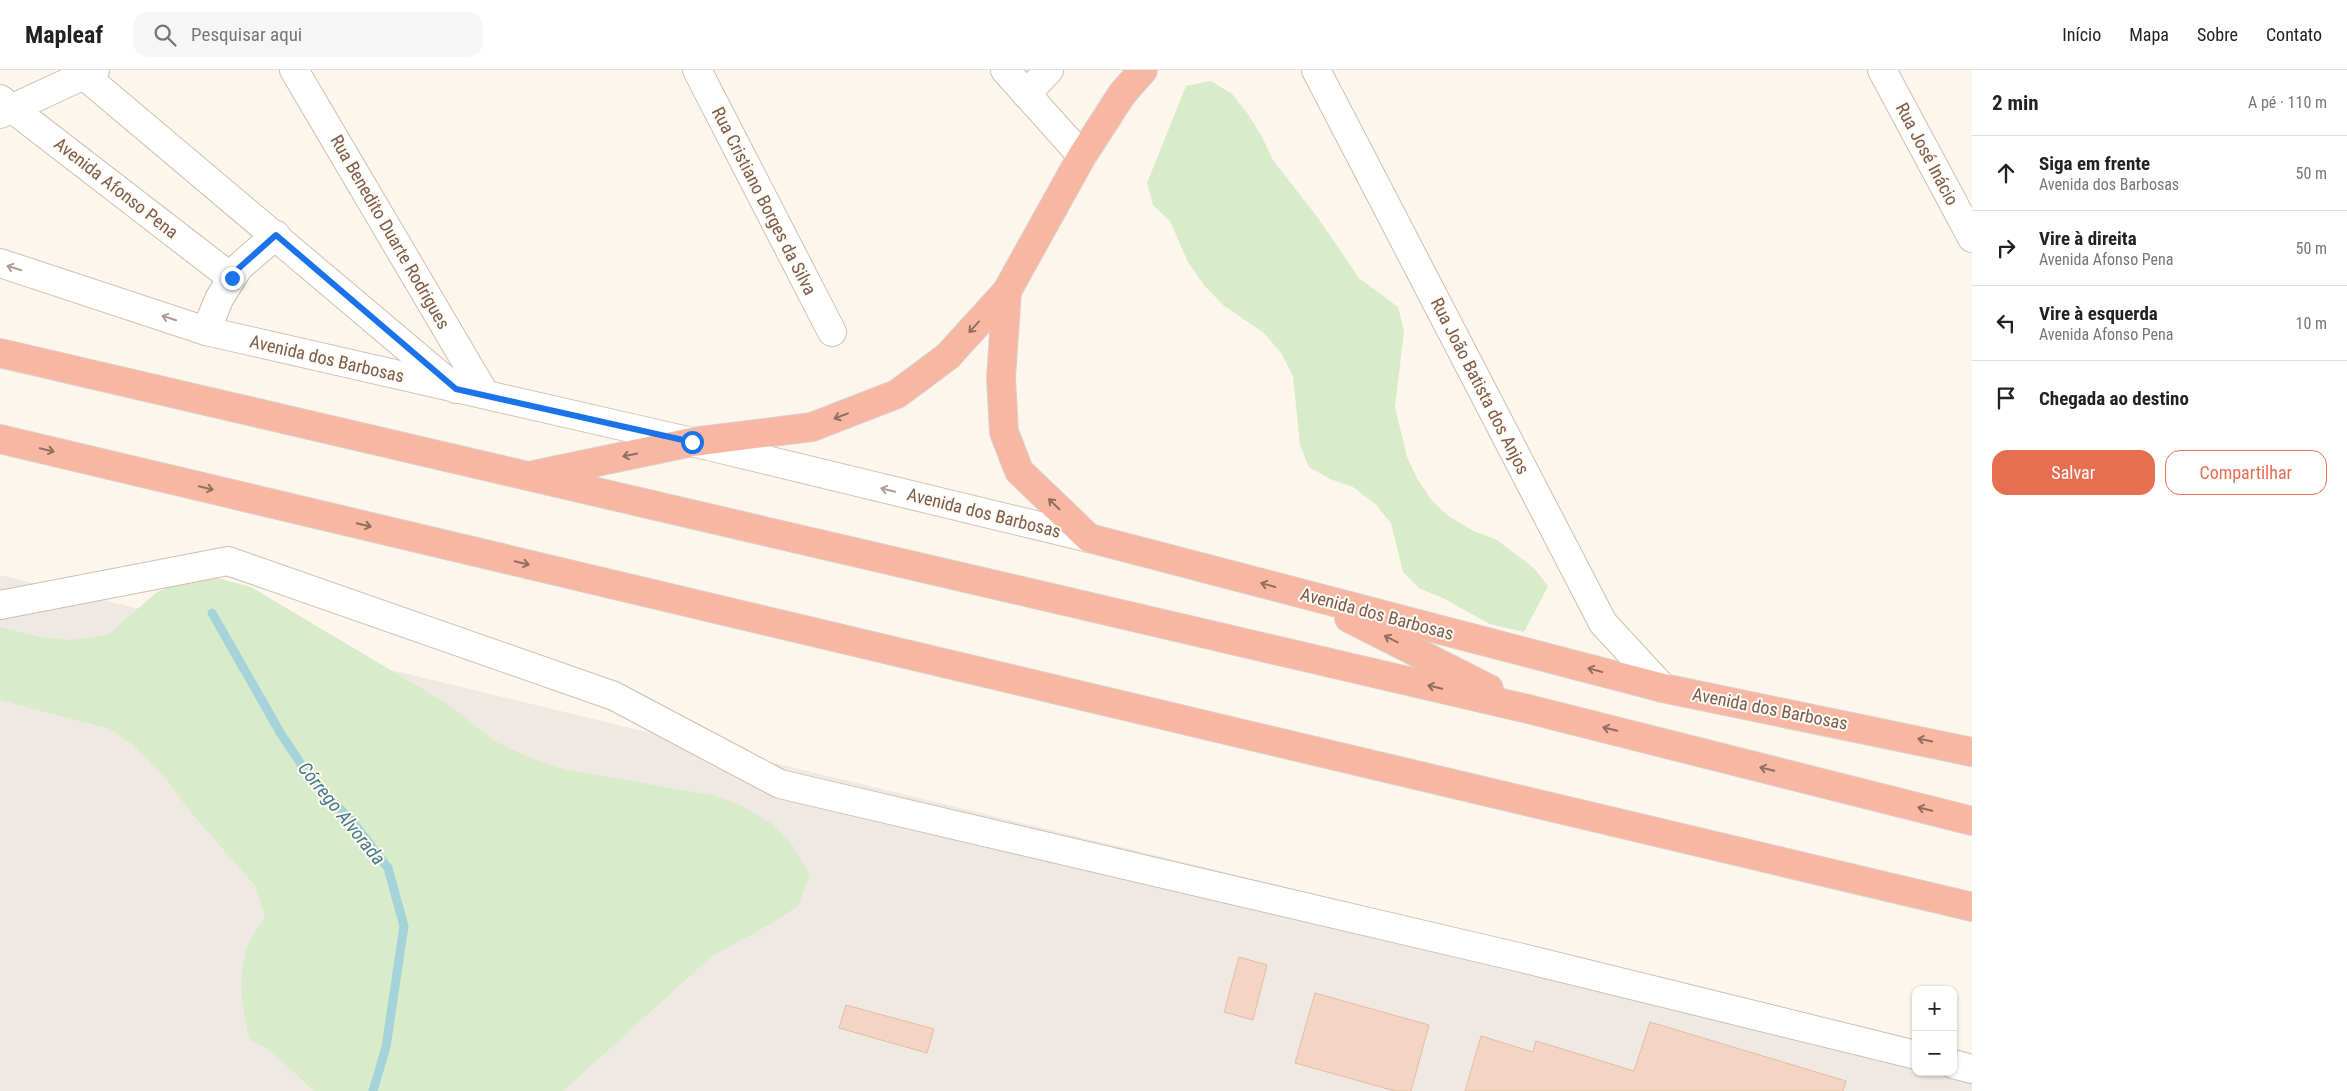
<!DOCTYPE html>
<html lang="pt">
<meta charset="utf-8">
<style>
body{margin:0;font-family:"Roboto Condensed",sans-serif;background:#f6f6f6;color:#222}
.controls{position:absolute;right:15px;bottom:15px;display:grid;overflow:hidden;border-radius:10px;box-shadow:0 1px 4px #0004}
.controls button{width:45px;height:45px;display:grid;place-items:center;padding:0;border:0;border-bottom:1px solid #e0e0e0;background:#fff;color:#222;font:25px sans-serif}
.stop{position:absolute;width:15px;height:15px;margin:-11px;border:4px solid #1a73e8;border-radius:50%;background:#fff}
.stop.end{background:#1a73e8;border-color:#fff;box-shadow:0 1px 5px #0008}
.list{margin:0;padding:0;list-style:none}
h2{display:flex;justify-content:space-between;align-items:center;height:65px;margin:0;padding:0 20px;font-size:21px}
h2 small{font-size:16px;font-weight:400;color:#767676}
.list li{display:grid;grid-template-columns:32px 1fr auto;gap:15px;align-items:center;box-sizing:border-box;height:75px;padding:0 20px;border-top:1px solid #e0e0e0}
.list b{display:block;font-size:19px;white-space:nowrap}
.list p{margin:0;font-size:16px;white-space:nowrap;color:#767676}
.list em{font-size:16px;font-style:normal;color:#767676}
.actions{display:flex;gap:10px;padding:15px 20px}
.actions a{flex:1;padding:11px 0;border:1px solid #e76f51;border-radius:15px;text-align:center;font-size:18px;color:#e76f51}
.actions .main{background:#e76f51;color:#fff}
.icon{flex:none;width:28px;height:28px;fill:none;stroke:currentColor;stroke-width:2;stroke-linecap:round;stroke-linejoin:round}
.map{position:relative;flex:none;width:1972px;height:1021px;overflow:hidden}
header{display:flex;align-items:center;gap:30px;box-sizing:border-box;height:70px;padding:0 25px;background:#fff;border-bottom:1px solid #e0e0e0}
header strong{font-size:24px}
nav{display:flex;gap:28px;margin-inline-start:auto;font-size:18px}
.search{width:350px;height:45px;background:#f6f6f6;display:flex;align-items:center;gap:12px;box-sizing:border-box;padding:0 18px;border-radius:15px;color:#767676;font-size:19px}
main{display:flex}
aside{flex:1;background:#fff}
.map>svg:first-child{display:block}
.industrial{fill:#efe9e4}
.green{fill:#d8ecc9}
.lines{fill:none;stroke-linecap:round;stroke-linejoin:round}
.stream{stroke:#a5d3da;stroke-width:9}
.building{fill:#f3d5c3;stroke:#e6bba3}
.street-casing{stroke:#d1beb0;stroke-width:30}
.secondary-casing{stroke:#d6c0b0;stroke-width:30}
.highway-casing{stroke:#dad1cd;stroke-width:30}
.street{stroke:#fff;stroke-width:28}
.secondary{stroke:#fff;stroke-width:28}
.highway{stroke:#f7b7a3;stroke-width:28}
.oneway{stroke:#af9d94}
.oneway2{stroke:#936e5e}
.route{stroke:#1a73e8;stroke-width:6}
.labels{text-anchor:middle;stroke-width:4;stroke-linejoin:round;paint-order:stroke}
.street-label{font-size:18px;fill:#7a5c4d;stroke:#fffaf3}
.water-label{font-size:19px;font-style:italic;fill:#437c86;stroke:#fffaf3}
</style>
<header>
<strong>Mapleaf</strong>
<div class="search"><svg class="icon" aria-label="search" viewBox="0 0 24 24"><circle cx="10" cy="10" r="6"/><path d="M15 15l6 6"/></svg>Pesquisar aqui</div>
<nav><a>Início</a><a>Mapa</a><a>Sobre</a><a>Contato</a></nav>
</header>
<main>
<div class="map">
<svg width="1972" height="1021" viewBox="0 0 1972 1021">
<rect width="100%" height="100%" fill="#fdf6ec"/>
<polygon class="industrial" points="0,505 1916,970 1916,1002 1953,1002 1953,979 1972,983 1972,1021 0,1021"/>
<g class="green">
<polygon points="1211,11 1232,24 1248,44 1262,67 1273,90 1318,148 1359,208 1398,237 1404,261 1395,337 1407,387 1418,410 1432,431 1450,447 1474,461 1497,470 1534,498 1548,516 1524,562 1490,554 1441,527 1420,519 1403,502 1391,453 1375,434 1353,417 1330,409 1309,397 1300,375 1293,306 1281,283 1264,263 1223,235 1204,215 1188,192 1170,151 1153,135 1147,113 1186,16"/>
<path d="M189 508 221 509 251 517 446 633 496 672 531 688 567 700 712 725 743 736 772 754 793 776 810 805 798 836 772 853 712 886 563 1021H314L268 978 250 971C242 940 237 909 247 878 251 867 259 856 265 847L256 817 189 740 167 710 133 675 110 659 0 630V557L40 567 72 570 107 565 156 523Z"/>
</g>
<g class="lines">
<polyline class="stream" points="212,543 281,664 313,712 352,751 388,798 404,856 386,977 373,1021"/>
</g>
<g class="building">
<polygon points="1239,887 1267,895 1253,950 1224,942"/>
<polygon points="1315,923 1429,955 1411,1021 1395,1021 1295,993"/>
<polygon points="846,935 934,959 927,983 839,958"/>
<polygon points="1650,952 1846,1011 1843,1021 1465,1021 1481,966 1533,982 1536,971 1634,1001"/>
</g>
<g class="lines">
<defs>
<g id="street">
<polyline points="81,0 85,6 456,319"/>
<polyline points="294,0 485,324"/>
<polyline points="697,0 832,262"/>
<polyline points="1005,0 1082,86"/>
<polyline points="1316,0 1603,553 1663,618"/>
<polyline points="1882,0 1972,168"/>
<polyline points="1026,24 1049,0"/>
<polyline points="0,29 232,208 239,197 276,165"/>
<polyline points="206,261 219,229 232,208"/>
<polyline points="0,535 228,491 614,626 780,714 1518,887 1916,985"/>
<polyline points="1953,994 1972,999"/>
</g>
<g id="secondary">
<polyline points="0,44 95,0"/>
<polyline points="0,193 206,261 692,372 1089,468"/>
</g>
<g id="highway">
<polyline points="1007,221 1001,308 1004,362 1019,401 1089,468 1663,618 1972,682"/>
<polyline points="0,283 1528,639 1972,751"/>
<polyline points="0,369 1972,837"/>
<polyline points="534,405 692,372 812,357 897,324 948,286 1007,221 1082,86 1122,24 1143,0"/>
<polyline points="1349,548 1489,619"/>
</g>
</defs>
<use href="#street" class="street-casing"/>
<use href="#secondary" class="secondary-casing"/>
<use href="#highway" class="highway-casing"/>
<use href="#street" class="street"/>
<use href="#secondary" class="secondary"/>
<use href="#highway" class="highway"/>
</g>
<defs><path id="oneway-shaft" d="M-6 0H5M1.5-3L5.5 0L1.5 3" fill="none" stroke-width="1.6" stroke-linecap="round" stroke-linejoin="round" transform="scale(1.25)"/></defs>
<g class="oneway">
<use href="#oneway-shaft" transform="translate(14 198) rotate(-162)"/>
<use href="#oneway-shaft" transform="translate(169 248) rotate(-162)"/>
<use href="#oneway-shaft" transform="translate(888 420) rotate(-166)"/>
</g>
<g class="oneway2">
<use href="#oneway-shaft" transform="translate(974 257) rotate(132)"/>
<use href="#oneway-shaft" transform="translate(841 346) rotate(159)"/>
<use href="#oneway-shaft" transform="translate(47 380) rotate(13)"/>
<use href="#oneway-shaft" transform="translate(630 385) rotate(168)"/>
<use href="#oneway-shaft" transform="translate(206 418) rotate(13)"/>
<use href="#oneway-shaft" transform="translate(1054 434) rotate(-136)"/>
<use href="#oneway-shaft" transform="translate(364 455) rotate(13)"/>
<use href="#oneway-shaft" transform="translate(522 493) rotate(13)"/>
<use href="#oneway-shaft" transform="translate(1268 515) rotate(-165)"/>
<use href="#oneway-shaft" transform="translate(1391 569) rotate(-153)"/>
<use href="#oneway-shaft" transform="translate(1595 600) rotate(-165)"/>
<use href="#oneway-shaft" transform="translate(1435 617) rotate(-167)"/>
<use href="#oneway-shaft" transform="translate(1610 659) rotate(-166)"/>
<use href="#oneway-shaft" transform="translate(1925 670) rotate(-169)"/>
<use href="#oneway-shaft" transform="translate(1767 699) rotate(-166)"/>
<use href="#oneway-shaft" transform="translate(1925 739) rotate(-166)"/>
</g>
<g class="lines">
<polyline class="route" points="232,208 239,198 276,165 456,319 692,372"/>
</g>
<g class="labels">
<g class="street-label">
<text transform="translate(1927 84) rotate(62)" y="6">Rua José Inácio</text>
<text transform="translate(116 118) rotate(38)" y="6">Avenida Afonso Pena</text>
<text transform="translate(764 131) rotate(63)" y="6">Rua Cristiano Borges da Silva</text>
<text transform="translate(390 162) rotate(60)" y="6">Rua Benedito Duarte Rodrigues</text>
<text transform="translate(327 289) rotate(13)" y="6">Avenida dos Barbosas</text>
<text transform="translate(1480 316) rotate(63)" y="6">Rua João Batista dos Anjos</text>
<text transform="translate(984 443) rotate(14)" y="6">Avenida dos Barbosas</text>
<text transform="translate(1377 544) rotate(15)" y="6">Avenida dos Barbosas</text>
<text transform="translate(1770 639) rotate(11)" y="6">Avenida dos Barbosas</text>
</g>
<g class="water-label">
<text transform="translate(342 743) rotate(51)" y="7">Córrego Alvorada</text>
</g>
</g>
</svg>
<div class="controls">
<button>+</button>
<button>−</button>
</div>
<div class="stop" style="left:692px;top:372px"></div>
<div class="stop end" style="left:232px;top:208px"></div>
</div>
<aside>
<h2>2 min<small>A pé · 110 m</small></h2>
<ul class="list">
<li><svg class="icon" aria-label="ahead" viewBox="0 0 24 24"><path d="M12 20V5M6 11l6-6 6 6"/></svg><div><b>Siga em frente</b><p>Avenida dos Barbosas</p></div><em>50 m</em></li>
<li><svg class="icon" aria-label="right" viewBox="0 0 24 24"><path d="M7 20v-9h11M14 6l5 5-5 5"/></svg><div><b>Vire à direita</b><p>Avenida Afonso Pena</p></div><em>50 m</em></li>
<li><svg class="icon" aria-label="left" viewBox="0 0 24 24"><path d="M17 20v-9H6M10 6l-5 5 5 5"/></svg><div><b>Vire à esquerda</b><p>Avenida Afonso Pena</p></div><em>10 m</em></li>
<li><svg class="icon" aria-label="arrive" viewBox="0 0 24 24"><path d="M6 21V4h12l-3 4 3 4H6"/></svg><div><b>Chegada ao destino</b></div></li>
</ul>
<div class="actions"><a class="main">Salvar</a><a>Compartilhar</a></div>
</aside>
</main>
